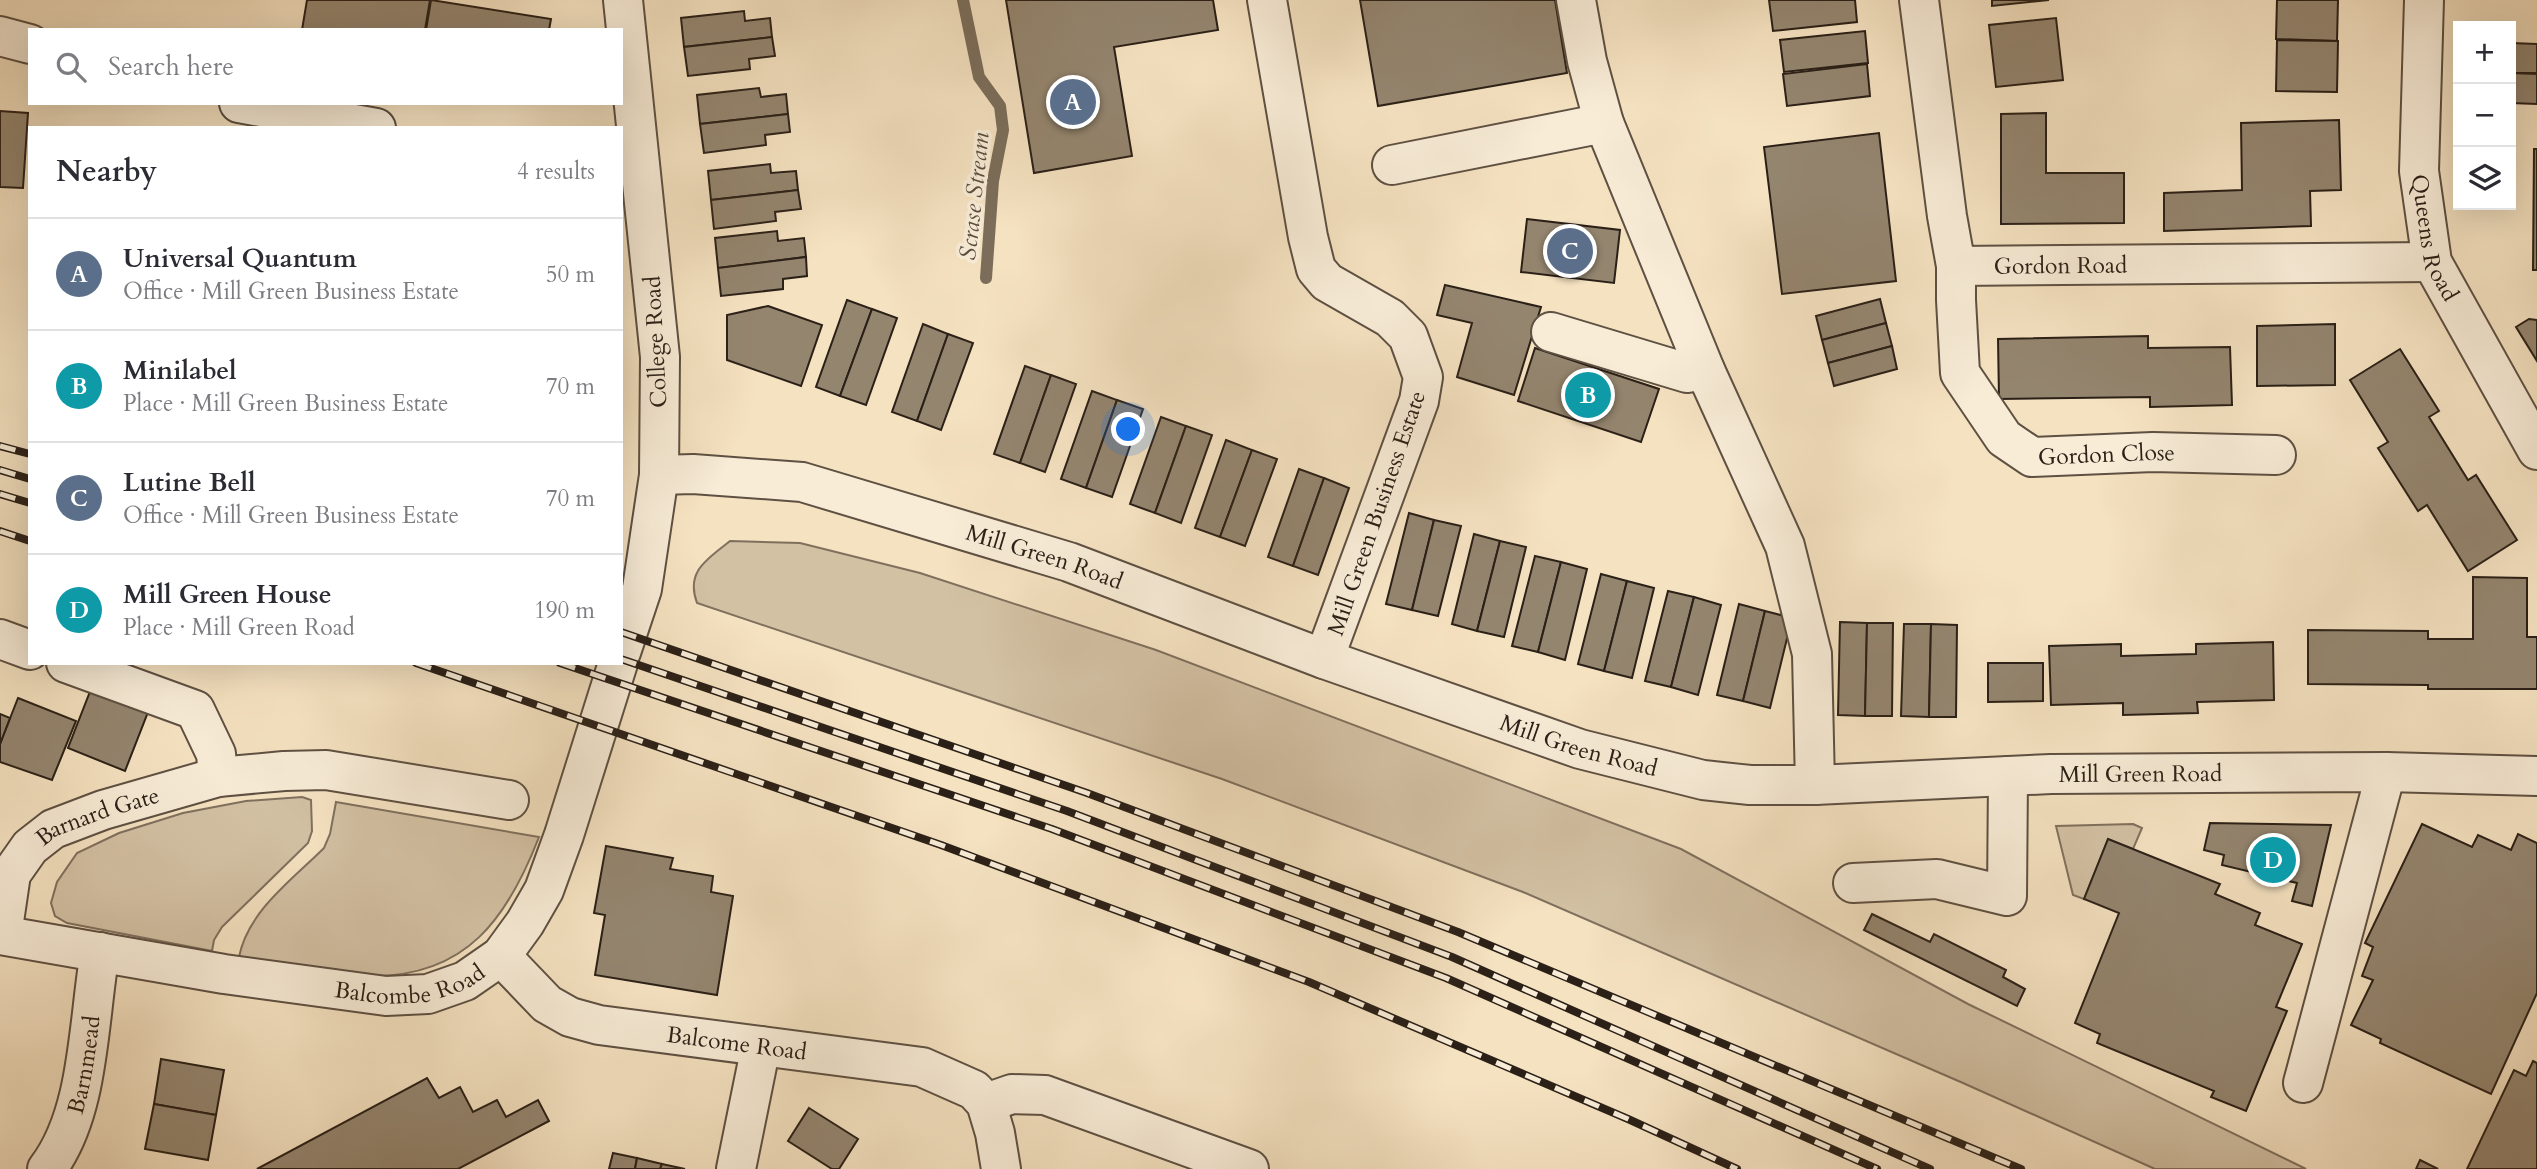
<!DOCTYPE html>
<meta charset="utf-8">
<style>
body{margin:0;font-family:Cardo,serif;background:#f7f7f7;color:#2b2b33}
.controls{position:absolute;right:21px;top:21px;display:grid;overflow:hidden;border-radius:0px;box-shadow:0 7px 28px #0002}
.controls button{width:63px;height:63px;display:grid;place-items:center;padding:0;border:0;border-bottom:2px solid #e1e1e2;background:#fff;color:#2b2b33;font:35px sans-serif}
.you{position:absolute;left:1129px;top:430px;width:24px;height:24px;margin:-18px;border:5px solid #fff;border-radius:50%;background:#1a73e8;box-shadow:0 0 0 10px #1a73e833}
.badge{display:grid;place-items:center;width:46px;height:46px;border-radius:50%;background:#0f766e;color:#fff;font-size:23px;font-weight:700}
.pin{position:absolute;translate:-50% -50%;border:4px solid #fff;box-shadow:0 2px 7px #0006}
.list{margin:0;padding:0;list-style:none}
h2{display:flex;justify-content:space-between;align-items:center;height:91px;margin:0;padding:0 28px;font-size:30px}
h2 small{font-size:23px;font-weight:400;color:#7c7c81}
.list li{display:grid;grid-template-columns:46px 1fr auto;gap:21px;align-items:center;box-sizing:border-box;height:112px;padding:0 28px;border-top:2px solid #e1e1e2}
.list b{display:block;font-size:26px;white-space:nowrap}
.list p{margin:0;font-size:23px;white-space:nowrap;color:#7c7c81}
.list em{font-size:23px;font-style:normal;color:#7c7c81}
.icon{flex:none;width:38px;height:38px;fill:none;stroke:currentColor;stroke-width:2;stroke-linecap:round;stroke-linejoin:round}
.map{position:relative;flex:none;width:2537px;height:1169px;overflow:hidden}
.search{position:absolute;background:#fff;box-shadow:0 7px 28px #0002;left:28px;top:28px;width:595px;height:77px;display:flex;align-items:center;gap:18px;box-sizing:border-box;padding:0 24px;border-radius:0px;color:#7c7c81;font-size:26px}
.panel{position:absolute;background:#fff;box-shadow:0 7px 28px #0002;left:28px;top:126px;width:595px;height:539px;border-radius:0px}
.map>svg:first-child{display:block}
.green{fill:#d3c1a4;stroke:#7f705e;stroke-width:2}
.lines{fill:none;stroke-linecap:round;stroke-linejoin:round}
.stream{stroke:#7b6d5a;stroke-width:12}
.building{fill:#94856f;stroke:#2b2017;stroke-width:2}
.minor-casing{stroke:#5e5042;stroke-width:42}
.minor{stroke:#f8ecd7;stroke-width:38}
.rail-casing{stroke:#2b2017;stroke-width:8}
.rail{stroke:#f8ecd7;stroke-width:5;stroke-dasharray:16;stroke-linecap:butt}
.labels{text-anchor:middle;stroke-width:7;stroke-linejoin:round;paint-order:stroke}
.street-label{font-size:23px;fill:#2b2017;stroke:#f8ecd7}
.water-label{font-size:24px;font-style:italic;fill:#5a4d3e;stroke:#f8ecd7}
</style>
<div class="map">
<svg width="2537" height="1169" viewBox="0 0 2537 1169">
<rect width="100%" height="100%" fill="#f5e2c1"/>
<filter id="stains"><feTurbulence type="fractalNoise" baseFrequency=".00286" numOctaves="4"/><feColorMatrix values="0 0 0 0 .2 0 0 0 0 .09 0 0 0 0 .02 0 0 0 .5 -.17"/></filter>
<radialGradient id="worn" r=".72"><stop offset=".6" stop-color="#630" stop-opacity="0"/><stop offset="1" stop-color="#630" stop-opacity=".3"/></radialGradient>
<g class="green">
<path d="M730 541 800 543 920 573 1156 650 1681 849 1968 1004 2306 1169H2155L1963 1083 1523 892 1222 779 697 603C685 571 708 559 730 541Z"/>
<polygon points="302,797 311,800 312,831 308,843 222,927 214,940 212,951 67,923 55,916 51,903 57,882 77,853 119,833 183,813 246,801"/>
<path d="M336 802 539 837C508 917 467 977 371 976 357 976 342 972 329 970 299 965 269 961 239 957 248 911 292 880 324 848L330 834Z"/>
<polygon points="2133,824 2142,828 2133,849 2108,839 2084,899 2073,895 2056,826"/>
</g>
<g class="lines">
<polyline class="stream" points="963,0 979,77 1000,106 1003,130 993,181 986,278"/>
</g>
<g class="building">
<polygon points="307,0 430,0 425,30 302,30"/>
<polygon points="431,0 551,19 549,30 426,30"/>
<polygon points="1006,0 1213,0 1218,30 1114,47 1132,156 1034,173"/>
<polygon points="1360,0 1555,0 1567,73 1378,106"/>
<polygon points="1769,0 1855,0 1857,22 1773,31"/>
<polygon points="1992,0 2049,0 1992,6"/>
<polygon points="2277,0 2338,0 2337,41 2276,39"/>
<polygon points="744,11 745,21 770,18 772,37 684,47 681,18"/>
<polygon points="2056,18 2063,80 1996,87 1989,25"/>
<polygon points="1865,31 1868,63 1784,72 1780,40"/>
<polygon points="772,37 775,56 749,59 750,69 688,76 684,47"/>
<polygon points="2277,40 2338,41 2337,92 2276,91"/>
<polygon points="2511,43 2537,44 2537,73 2511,73"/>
<polygon points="1867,64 1870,96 1787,106 1783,74"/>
<polygon points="2511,73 2537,74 2537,104 2511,103"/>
<polygon points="759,88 761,97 786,94 788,114 700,124 697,95"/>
<polygon points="0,111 28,113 23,188 0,187"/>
<polygon points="2046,113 2046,173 2124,173 2124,223 2001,224 2001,114"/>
<polygon points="788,114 790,132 765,135 766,145 704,153 700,124"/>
<polygon points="2339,120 2341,190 2310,191 2311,226 2164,231 2164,193 2242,190 2241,123"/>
<polygon points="1879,133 1896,281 1782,294 1764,147"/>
<polygon points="2534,149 2537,149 2537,270 2533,270"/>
<polygon points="770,164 771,173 796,171 798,190 711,200 708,171"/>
<polygon points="798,190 801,209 775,212 776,221 714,229 711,200"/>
<polygon points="1527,219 1620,230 1614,283 1521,272"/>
<polygon points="777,231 778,241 804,238 806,257 718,268 715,238"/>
<polygon points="806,257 807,276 783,279 783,289 721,296 718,268"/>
<polygon points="1445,285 1541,307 1514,395 1457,377 1472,323 1437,315"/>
<polygon points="1880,299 1886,323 1822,340 1816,316"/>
<polygon points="847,300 872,309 840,396 816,387"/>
<polygon points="768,306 822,325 801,386 727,360 727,315"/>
<polygon points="872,309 897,318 866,405 840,396"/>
<polygon points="2529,319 2537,320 2537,361 2516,327"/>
<polygon points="1886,323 1892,346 1828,363 1822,340"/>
<polygon points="923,324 948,334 917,421 892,412"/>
<polygon points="2335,324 2335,385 2257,386 2257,326"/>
<polygon points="948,334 973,343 941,430 917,421"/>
<polygon points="2148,336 2148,348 2230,347 2232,405 2150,407 2150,397 1999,399 1998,339"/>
<polygon points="1892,346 1897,369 1834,386 1828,363"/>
<polygon points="1535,348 1659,389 1641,442 1518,401"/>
<polygon points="2400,349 2439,411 2429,417 2468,480 2476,475 2517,540 2468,571 2427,505 2418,511 2378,448 2388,442 2350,380"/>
<polygon points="1025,366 1051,375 1020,463 994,454"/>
<polygon points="1051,375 1076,384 1045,472 1020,463"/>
<polygon points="1092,391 1117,400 1086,488 1061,479"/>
<polygon points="1117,400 1143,409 1112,497 1086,488"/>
<polygon points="1161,417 1186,426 1155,513 1130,504"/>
<polygon points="1186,426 1212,435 1181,523 1155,513"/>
<polygon points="1226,440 1252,450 1220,537 1195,528"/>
<polygon points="1252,450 1277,459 1245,546 1220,537"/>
<polygon points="1299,469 1324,478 1293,566 1268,557"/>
<polygon points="1324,478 1349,488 1318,575 1293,566"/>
<polygon points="1409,513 1434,520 1412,610 1386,604"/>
<polygon points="1434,520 1461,526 1438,616 1412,610"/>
<polygon points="1474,534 1500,541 1477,631 1452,624"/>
<polygon points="1500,541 1526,547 1504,637 1477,631"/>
<polygon points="1535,556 1561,562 1538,652 1512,646"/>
<polygon points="1561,562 1587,569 1565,660 1538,652"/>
<polygon points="1601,574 1627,581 1604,671 1578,664"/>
<polygon points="2473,577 2527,578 2527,637 2537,637 2537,689 2428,689 2428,685 2308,684 2308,630 2428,631 2428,639 2473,639"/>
<polygon points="1627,581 1654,588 1632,678 1604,671"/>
<polygon points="1668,591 1694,597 1671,687 1645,681"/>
<polygon points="1694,597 1721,605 1698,695 1671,687"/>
<polygon points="1739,604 1765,611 1743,701 1717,695"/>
<polygon points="1765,611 1792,618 1770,708 1743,701"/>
<polygon points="1840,622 1867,623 1865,716 1838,715"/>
<polygon points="1867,623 1893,623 1892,716 1865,716"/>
<polygon points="1904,624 1931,624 1929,717 1901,716"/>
<polygon points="1931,624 1957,625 1956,717 1929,717"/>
<polygon points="2273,642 2274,700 2197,702 2198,713 2123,715 2123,703 2051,705 2049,646 2121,644 2121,656 2196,654 2196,644"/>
<polygon points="1988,663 2043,663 2043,701 1988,702"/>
<polygon points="91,689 148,712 125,771 68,748"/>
<polygon points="18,698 76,721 52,780 0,762 0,744"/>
<polygon points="0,714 10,718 0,744"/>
<polygon points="2210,823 2331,825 2312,906 2292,901 2297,883 2222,865 2224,855 2204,850"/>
<polygon points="2422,824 2472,847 2478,835 2511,850 2518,834 2537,843 2537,993 2491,1094 2380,1043 2381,1039 2351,1025 2373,980 2362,976 2373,947 2365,943"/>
<polygon points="2108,839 2220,884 2215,894 2260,913 2255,925 2302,944 2276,1007 2287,1011 2246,1111 2211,1097 2214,1091 2097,1043 2100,1034 2075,1023 2119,913 2084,899"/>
<polygon points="606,846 673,858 670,869 713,876 711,892 733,896 717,995 595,975 605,915 594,913"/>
<polygon points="1872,914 1930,942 1934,934 2006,970 2003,977 2025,989 2017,1006 1864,930"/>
<polygon points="161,1059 224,1070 216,1115 154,1104"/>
<polygon points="2533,1061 2537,1063 2537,1169 2467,1169 2514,1070 2526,1076"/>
<polygon points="427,1078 439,1098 460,1087 473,1112 497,1100 506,1117 538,1100 549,1121 458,1169 257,1169"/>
<polygon points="154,1104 216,1115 208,1160 145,1149"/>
<polygon points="809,1108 858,1139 839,1169 832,1169 788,1141"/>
<polygon points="613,1153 637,1158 635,1169 609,1169"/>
<polygon points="637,1158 662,1164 660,1169 635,1169"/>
<polygon points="2420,1160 2438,1169 2416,1169"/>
<polygon points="662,1164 685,1169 660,1169"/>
</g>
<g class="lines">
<defs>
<g id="minor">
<polyline points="1267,0 1308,237 1316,269 1327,282 1390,318 1408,336 1423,377 1419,401 1324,659"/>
<polyline points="1576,0 1587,61 1604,123 1705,370 1785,546 1812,654 1815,785"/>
<path id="s1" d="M1919 0 1947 216 1956 266 2432 262"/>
<path id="s2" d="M2424 0 2419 171 2432 262 2537 450"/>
<polyline points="0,36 30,44"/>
<polyline points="239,103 376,128"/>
<polyline points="1392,165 1604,123"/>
<path id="s3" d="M1956 266V300L1960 373 2004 438 2032 457 2153 452 2276 455"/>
<polyline points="1551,332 1687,373 1705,370"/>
<path id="s4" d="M659 475 693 474 802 482 1069 562 1324 659 1580 749 1703 780 1750 785H1815L2051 774 2386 772 2537 776"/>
<polyline points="0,639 30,650"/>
<polyline points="621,652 642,589 659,475 660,357 623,0"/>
<polyline points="66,663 195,710 216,754 218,777"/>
<polyline points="1853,883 1937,879 2007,896 2008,776"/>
<path id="s5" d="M0 935 224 974 386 996 428 994 465 981 501 956 525 923 544 890 564 835 618 663"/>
<path id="s6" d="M2 935 11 874 30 847 53 829 103 810 218 777 284 771 326 770 509 800"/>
<path id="s7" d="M501 956 547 1004 570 1017 599 1025 922 1067 974 1090 986 1103 995 1133 1001 1169"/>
<polyline points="2303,1083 2386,772"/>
<polyline points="986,1103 1012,1094 1045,1095 1249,1169"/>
<path id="s8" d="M47 1169C90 1113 88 1021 100 952"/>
<polyline points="736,1169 761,1046"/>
</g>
</defs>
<use href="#minor" class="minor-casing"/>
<use href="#minor" class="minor"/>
<defs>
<g id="rail">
<polyline points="0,446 30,454"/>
<polyline points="0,470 30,479"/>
<polyline points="0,494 30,503"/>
<polyline points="0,531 30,541"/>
<polyline points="621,632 1087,793 1458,932 2021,1169"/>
<polyline points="621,659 1067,811 1452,957 1930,1169"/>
<polyline points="416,663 941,845 1309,982 1628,1119 1737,1169"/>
<polyline points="560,663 1052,829 1446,978 1877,1169"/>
</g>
</defs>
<use href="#rail" class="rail-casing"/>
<use href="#rail" class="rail"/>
</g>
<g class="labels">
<g class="street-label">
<text dy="8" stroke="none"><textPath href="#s2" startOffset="240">Queens Road</textPath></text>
<text dy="8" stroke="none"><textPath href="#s1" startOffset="373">Gordon Road</textPath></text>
<text transform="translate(655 342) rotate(-93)" y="8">College Road</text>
<text dy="8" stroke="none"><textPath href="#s3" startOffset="294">Gordon Close</textPath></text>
<text transform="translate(1376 513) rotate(-71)" y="8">Mill Green Business Estate</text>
<text dy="8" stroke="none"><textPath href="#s4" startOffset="397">Mill Green Road</textPath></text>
<text dy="8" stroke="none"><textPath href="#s4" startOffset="964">Mill Green Road</textPath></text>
<text dy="8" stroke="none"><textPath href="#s4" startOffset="1531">Mill Green Road</textPath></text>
<text dy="8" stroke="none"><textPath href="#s6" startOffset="170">Barnard Gate</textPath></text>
<text dy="8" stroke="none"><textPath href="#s5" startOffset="416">Balcombe Road</textPath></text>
<text dy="8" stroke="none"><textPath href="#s7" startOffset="262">Balcome Road</textPath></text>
<text dy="8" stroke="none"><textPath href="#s8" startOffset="112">Barnmead</textPath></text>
</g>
<g class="water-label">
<text transform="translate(974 196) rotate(-84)" y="8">Scrase Stream</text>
</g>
</g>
<rect width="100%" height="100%" filter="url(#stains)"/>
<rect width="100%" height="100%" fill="url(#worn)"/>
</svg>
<div class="controls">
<button>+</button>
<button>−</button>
<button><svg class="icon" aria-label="layers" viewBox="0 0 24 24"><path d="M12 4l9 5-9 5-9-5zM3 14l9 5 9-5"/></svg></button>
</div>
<div class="you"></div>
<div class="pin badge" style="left:1073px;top:102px;background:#5c6f8a">A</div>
<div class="pin badge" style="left:1588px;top:395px;background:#0f9aa8">B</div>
<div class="pin badge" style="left:1570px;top:251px;background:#5c6f8a">C</div>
<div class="pin badge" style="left:2273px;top:860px;background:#0f9aa8">D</div>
<div class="search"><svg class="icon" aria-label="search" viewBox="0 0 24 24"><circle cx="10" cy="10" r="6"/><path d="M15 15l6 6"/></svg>Search here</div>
<section class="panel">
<h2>Nearby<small>4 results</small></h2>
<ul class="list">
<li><span class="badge" style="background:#5c6f8a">A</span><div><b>Universal Quantum</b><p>Office · Mill Green Business Estate</p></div><em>50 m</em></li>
<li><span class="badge" style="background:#0f9aa8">B</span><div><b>Minilabel</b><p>Place · Mill Green Business Estate</p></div><em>70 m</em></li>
<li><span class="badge" style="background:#5c6f8a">C</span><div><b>Lutine Bell</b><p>Office · Mill Green Business Estate</p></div><em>70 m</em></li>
<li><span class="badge" style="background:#0f9aa8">D</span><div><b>Mill Green House</b><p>Place · Mill Green Road</p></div><em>190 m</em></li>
</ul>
</section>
</div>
